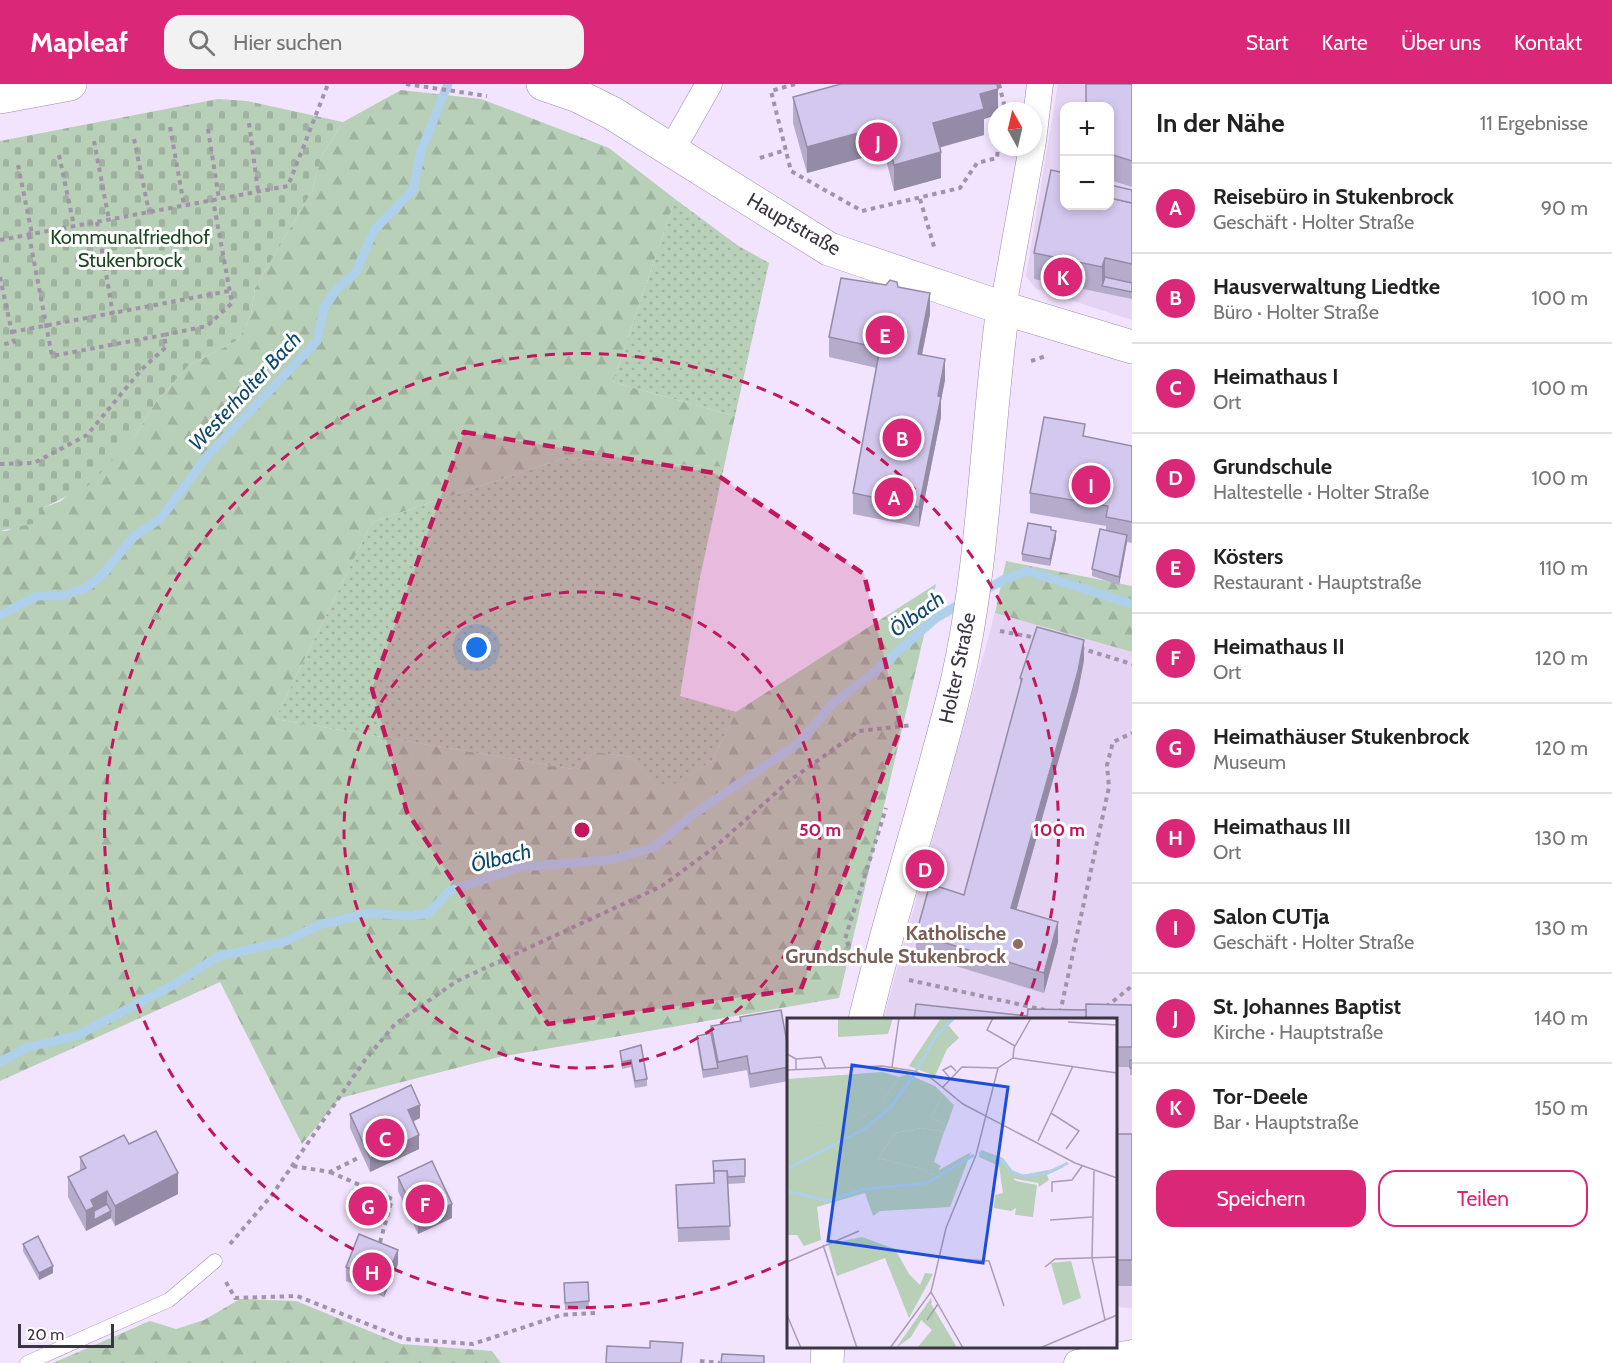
<!DOCTYPE html>
<html lang="de">
<meta charset="utf-8">
<style>
body{margin:0;font-family:Cabin,sans-serif;background:#f2f2f2;color:#222}
.controls{position:absolute;right:18px;top:18px;display:grid;overflow:hidden;border-radius:12px;box-shadow:0 3px 9px #0003}
.controls button{width:54px;height:54px;display:grid;place-items:center;padding:0;border:0;border-bottom:2px solid #e0e0e0;background:#fff;color:#222;font:30px sans-serif}
.compass{position:absolute;left:988px;top:18px;width:54px;height:54px;border-radius:50%;background:#fff;box-shadow:0 3px 9px #0003;rotate:352deg}
.scale{position:absolute;left:18px;bottom:15px;width:96px;box-sizing:border-box;padding-left:6px;border:3px solid #3b3441;border-top:0;font-size:16px;line-height:21px;white-space:nowrap;color:#3b3441;-webkit-text-stroke:4px #fff;paint-order:stroke}
.you{position:absolute;left:477px;top:564px;width:21px;height:21px;margin:-15px;border:4px solid #fff;border-radius:50%;background:#1a73e8;box-shadow:0 0 0 9px #1a73e833}
.badge{display:grid;place-items:center;width:39px;height:39px;border-radius:50%;background:#db2777;color:#fff;font-size:20px;font-weight:700}
.pin{position:absolute;translate:-50% -50%;border:3px solid #fff;box-shadow:0 2px 6px #0006}
.list{margin:0;padding:0;list-style:none}
h2{display:flex;justify-content:space-between;align-items:center;height:78px;margin:0;padding:0 24px;font-size:26px}
h2 small{font-size:20px;font-weight:400;color:#767676}
.list li{display:grid;grid-template-columns:39px 1fr auto;gap:18px;align-items:center;box-sizing:border-box;height:90px;padding:0 24px;border-top:2px solid #e0e0e0}
.list b{display:block;font-size:22px;white-space:nowrap}
.list p{margin:0;font-size:20px;white-space:nowrap;color:#767676}
.list em{font-size:20px;font-style:normal;color:#767676}
.actions{display:flex;gap:12px;padding:18px 24px}
.actions a{flex:1;padding:14px 0;border:2px solid #db2777;border-radius:18px;text-align:center;font-size:21px;color:#db2777}
.actions .main{background:#db2777;color:#fff}
.icon{flex:none;width:33px;height:33px;fill:none;stroke:currentColor;stroke-width:2;stroke-linecap:round;stroke-linejoin:round}
.map{position:relative;flex:none;width:1132px;height:1279px;overflow:hidden}
header{display:flex;align-items:center;gap:36px;box-sizing:border-box;height:84px;padding:0 30px;background:#db2777;color:#fff}
header strong{font-size:28px}
nav{display:flex;gap:33px;margin-inline-start:auto;font-size:21px}
.search{width:420px;height:54px;background:#f2f2f2;display:flex;align-items:center;gap:15px;box-sizing:border-box;padding:0 21px;border-radius:18px;color:#767676;font-size:22px}
main{display:flex}
aside{flex:1;background:#fff}
.map>svg:first-child{display:block}
.built{fill:#e4d3f3;fill-rule:evenodd}
.grass{fill:url(#grass-dots)}
.forest{fill:url(#forest-firs)}
.cemetery{fill:url(#cemetery-stones)}
.lines{fill:none;stroke-linecap:round;stroke-linejoin:round}
.stream{stroke:#aed0eb;stroke-width:9}
.service-casing{stroke:#9c8caa;stroke-width:15}
.minor-casing{stroke:#9c8caa;stroke-width:27}
.tertiary-casing{stroke:#9c8caa;stroke-width:34}
.secondary-casing{stroke:#9c8caa;stroke-width:34}
.path{stroke:#9f94a8;stroke-width:4;stroke-dasharray:4.5 4.5;stroke-linecap:butt}
.service{stroke:#fff;stroke-width:14}
.minor{stroke:#fff;stroke-width:26}
.tertiary{stroke:#fff;stroke-width:33}
.secondary{stroke:#fff;stroke-width:33}
.wall{fill:#b5accc}
.shaded-wall{fill:#948ca6}
.building{fill:#d3c8ed;stroke:#948ca6;stroke-width:1.5}
.marked{fill:#c2185b;fill-opacity:0.2;stroke:#c2185b;stroke-width:4.5;stroke-dasharray:12 8;stroke-linejoin:round}
.ring{fill:none;stroke:#c2185b;stroke-width:3;stroke-dasharray:10 8}
.education-dot{fill:#8d6e63;stroke:#fff;stroke-width:2}
.labels{text-anchor:middle;stroke-width:6;stroke-linejoin:round;paint-order:stroke}
.street-label{font-size:20px;fill:#3b3441;stroke:#fff}
.park-label{font-size:20px;fill:#1b4820;stroke:#fff}
.education-label{font-size:20px;font-weight:bold;fill:#785e54;stroke:#fff;text-anchor:end}
.water-label{font-size:21px;font-style:italic;fill:#0e486c;stroke:#fff}
.inset-river{fill:none;stroke:#aed0eb;stroke-width:3}
.inset-road{fill:none;stroke:#a99db2;stroke-width:1.5}
.view{fill:#1d4ed8;fill-opacity:0.15;stroke:#1d4ed8;stroke-width:3}
.inset-edge{fill:none;stroke:#3b3441;stroke-width:3}
.centre{fill:#c2185b;stroke:#fff;stroke-width:3}
.ring-label{font-size:18px;text-anchor:middle;font-weight:bold;fill:#c2185b;stroke:#fff;stroke-width:6;stroke-linejoin:round;paint-order:stroke}
</style>
<header>
<strong>Mapleaf</strong>
<div class="search"><svg class="icon" aria-label="search" viewBox="0 0 24 24"><circle cx="10" cy="10" r="6"/><path d="M15 15l6 6"/></svg>Hier suchen</div>
<nav><a>Start</a><a>Karte</a><a>Über uns</a><a>Kontakt</a></nav>
</header>
<main>
<div class="map">
<svg width="1132" height="1279" viewBox="0 0 1132 1279">
<defs>
<pattern id="grass-dots" width="8" height="8" patternUnits="userSpaceOnUse" patternTransform="scale(1.5)"><rect width="8" height="8" fill="#b8cfb8"/><path d="M2 2h.1M6 6h.1" fill="none" stroke="#9fb29f" stroke-width="1.8" stroke-linecap="round"/></pattern>
<pattern id="forest-firs" width="22" height="20" patternUnits="userSpaceOnUse" patternTransform="scale(1.5)"><rect width="22" height="20" fill="#b8cfb8"/><path d="M5 1l3.5 6h-7zM16 11l3.5 6h-7z" fill="#9fb29f"/></pattern>
<pattern id="cemetery-stones" width="16" height="16" patternUnits="userSpaceOnUse" patternTransform="scale(1.5)"><rect width="16" height="16" fill="#b8cfb8"/><path d="M2 7V4a2 2 0 0 1 4 0v3zM10 15v-3a2 2 0 0 1 4 0v3z" fill="#9fb29f"/></pattern>
</defs>
<rect width="100%" height="100%" fill="#f2e3fe"/>
<g class="built">
<path d="M1058 0H1132V236L1036 205 1026 192ZM1064 22H1110V122H1064Z"/>
<polygon points="995,529 1132,568 1132,1224 1116,1223 1116,936 883,936"/>
</g>
<g class="grass">
<polygon points="675,115 737,161 769,179 735,332 613,298"/>
<polygon points="564,374 724,383 699,498 680,612 736,628 712,677 661,709 631,673 595,668 572,685 275,635 372,438"/>
</g>
<g class="forest">
<polygon points="401,6 481,15 609,64 675,115 613,298 735,332 724,383 564,374 372,438 275,635 572,685 595,668 631,673 661,708 712,677 736,628 936,500 839,914 499,973 340,1014 302,1060 220,898 0,997 0,447 7,447 43,424 61,417 135,352 156,318 188,282 238,256 251,231 255,204 312,107 322,71 343,38"/>
<polygon points="1006,477 1132,502 1132,568 995,529"/>
<polygon points="240,1215 296,1217 401,1260 492,1267 501,1279 53,1279 150,1237 176,1245 204,1236"/>
</g>
<polygon class="cemetery" points="218,15 247,17 343,38 322,71 312,107 255,204 251,231 238,256 188,282 156,318 135,352 89,401 43,424 35,439 0,447 0,57"/>
<g class="lines">
<g class="stream">
<polyline points="980,509 1005,495 1027,487 1132,520"/>
<polyline points="0,531 37,512 61,512 86,504 104,489 132,454 161,434 208,371 317,257 324,224 336,206 356,188 374,146 413,106 421,67 448,0"/>
<polyline points="0,978 26,964 78,951 175,900 217,873 286,857 319,841 370,829 410,832 429,829 449,807 521,783 609,776 655,763 691,732 800,658 833,619 872,590 936,534 962,519"/>
</g>
<defs>
<polyline id="service" points="27,1279 169,1216 215,1177"/>
<g id="minor">
<polyline points="1033,57 1040,0"/>
<polyline points="672,65 709,0"/>
<polyline points="1003,224 1032,63"/>
<polyline points="1077,1279 1132,1269"/>
</g>
<g id="tertiary">
<path d="M865 936C892 822 930 711 957 598 985 475 986 348 1003 224"/>
<polyline points="827,1279 828,1262"/>
</g>
<g id="secondary">
<polyline points="543,0 578,12 612,29 829,165 1003,224 1132,263"/>
<polyline points="0,13 70,0"/>
</g>
</defs>
<use href="#service" class="service-casing"/>
<use href="#minor" class="minor-casing"/>
<use href="#tertiary" class="tertiary-casing"/>
<use href="#secondary" class="secondary-casing"/>
<g class="path">
<polyline points="406,0 487,12"/>
<polyline points="795,0 771,7 791,87 862,127 960,104 977,79 997,74 998,63"/>
<polyline points="999,0 1004,20 1003,27"/>
<polyline points="249,39 258,107"/>
<polyline points="170,43 184,121"/>
<polyline points="208,45 219,115"/>
<polyline points="134,55 149,128"/>
<polyline points="94,57 109,136"/>
<polyline points="59,71 74,142"/>
<polyline points="760,74 786,66"/>
<polyline points="18,81 32,150"/>
<polyline points="920,115 935,166"/>
<polyline points="97,138 113,230"/>
<polyline points="29,151 52,272 164,251"/>
<polyline points="0,156 288,102 328,0"/>
<polyline points="0,193 14,258 0,261"/>
<polyline points="12,248 229,207"/>
<polyline points="1031,277 1046,272"/>
<polyline points="0,380 34,379 87,351 142,285 166,263 164,251 207,242 232,219 213,116"/>
<polyline points="1000,547 1037,554"/>
<polyline points="1080,564 1132,580"/>
<polyline points="849,862 845,855 886,724"/>
<polyline points="909,896 1045,926"/>
<polyline points="1106,923 1132,902"/>
<polyline points="1060,929 1109,703 1107,681 1113,658 1132,649"/>
<polyline points="293,1082 330,1088 358,1074"/>
<polyline points="330,1088 392,1115 379,1162"/>
<polyline points="230,1160 272,1111 365,976 395,940 457,897 662,802 715,763 789,697 859,647 912,641"/>
<polyline points="226,1198 235,1214 297,1212 405,1255 473,1260 561,1231 597,1229"/>
<polyline points="700,1277 720,1279"/>
</g>
<use href="#service" class="service"/>
<use href="#minor" class="minor"/>
<use href="#tertiary" class="tertiary"/>
<use href="#secondary" class="secondary"/>
</g>
<g class="wall">
<polygon points="1132,0 1132,103 1110,96 1110,22"/>
<polygon points="793,13 998,27 984,35 984,51 939,64 941,94 894,107 884,68 807,89 793,39"/>
<polygon points="1061,88 1065,122 1132,106 1132,215 1034,195 1034,169"/>
<polygon points="898,203 930,230 922,271 945,296 941,316 941,333 919,443 853,430 853,409 877,284 829,273 829,253"/>
<polygon points="1085,353 1132,362 1132,459 1127,458 1119,501 1092,492 1092,485 1106,446 1106,442 1030,429 1030,409"/>
<polygon points="1056,454 1050,482 1022,477 1022,470"/>
<polygon points="1084,576 1078,607 1016,826 1058,858 1044,909 916,870 916,850 964,811 1020,603 1020,594"/>
<polygon points="1132,921 1132,991 1130,991 1130,983 1116,983 1116,936 914,936 1028,932"/>
<polygon points="740,933 789,969 789,997 750,1004 747,986 703,994 697,959 697,952 711,949 711,942 740,937"/>
<polygon points="641,961 647,995 647,1002 635,1004 631,983 622,985 620,967"/>
<polygon points="350,1030 420,1034 413,1037 419,1065 370,1088 350,1044"/>
<rect x="1116" y="1050" width="16" height="152"/>
<polygon points="129,1060 178,1110 115,1142 111,1134 86,1147 68,1113 68,1093 80,1087 80,1073"/>
<polygon points="745,1075 745,1099 728,1100 730,1156 678,1158 676,1101 714,1099 713,1077"/>
<polygon points="398,1093 452,1134 418,1150 398,1107"/>
<polygon points="23,1160 53,1189 39,1196 23,1167"/>
<polygon points="398,1180 384,1213 346,1197 346,1183"/>
<polygon points="588,1198 589,1225 565,1226 564,1199"/>
</g>
<g class="shaded-wall">
<polygon points="998,5 998,27 997,27 997,31 984,35 984,51 933,65 933,39 980,10"/>
<polygon points="884,42 884,68 807,89 807,63"/>
<polygon points="941,68 941,94 894,107 894,81"/>
<polygon points="1105,174 1105,200 1102,202 1102,183"/>
<polygon points="930,209 930,230 918,290 918,270"/>
<polygon points="945,275 945,296 941,316 941,333 919,443 919,423 938,312"/>
<polygon points="1056,447 1056,454 1050,482 1050,475"/>
<polygon points="1127,451 1127,458 1119,501 1119,493"/>
<polygon points="1084,556 1084,576 1078,607 1011,845 1011,824"/>
<polygon points="1058,838 1058,858 1044,909 1044,889"/>
<polygon points="420,1021 420,1034 408,1040 408,1026"/>
<polygon points="419,1051 419,1065 370,1088 370,1074"/>
<polygon points="178,1089 178,1110 115,1142 115,1122"/>
<polygon points="107,1107 107,1127 111,1127 111,1134 86,1147 86,1127 91,1116"/>
<polygon points="452,1120 452,1134 418,1150 418,1136"/>
<polygon points="398,1166 398,1180 384,1213 384,1199"/>
<polygon points="53,1182 53,1189 39,1196 39,1189"/>
</g>
<g class="building">
<polygon points="841,0 997,0 998,5 980,10 984,25 933,39 941,68 894,81 884,42 807,63 793,13"/>
<polygon points="1086,0 1132,0 1132,77 1110,70 1110,22 1086,22"/>
<polygon points="1062,84 1065,85 1065,89 1061,88"/>
<polygon points="1051,86 1065,89 1065,122 1110,122 1110,114 1132,119 1132,180 1105,174 1102,183 1034,169"/>
<polygon points="1110,101 1132,106 1132,119 1110,114"/>
<polygon points="1105,193 1132,199 1132,208 1102,202"/>
<polygon points="841,194 886,201 890,196 897,198 898,203 930,209 918,270 945,275 938,312 941,313 919,423 853,409 880,264 829,253"/>
<polygon points="1044,333 1085,340 1083,352 1132,362 1132,438 1106,433 1108,422 1030,409"/>
<polygon points="1028,439 1051,443 1051,446 1056,447 1050,475 1022,470"/>
<polygon points="1100,445 1127,451 1119,493 1092,485"/>
<polygon points="1037,543 1084,556 1078,587 1011,824 1058,838 1044,889 916,850 930,800 964,811 1022,595 1020,594"/>
<polygon points="916,920 1028,932 1027,936 914,936"/>
<polygon points="1086,920 1132,921 1132,963 1116,963 1116,936 1086,936"/>
<polygon points="1028,925 1086,926 1086,936 1027,936"/>
<polygon points="781,926 789,969 789,983 750,990 747,972 718,978 711,942 741,937 740,933"/>
<polygon points="711,949 718,984 703,986 697,952"/>
<polygon points="641,961 647,995 635,997 631,976 622,978 620,967"/>
<rect x="1130" y="976" width="2" height="8"/>
<polygon points="411,1001 420,1021 408,1026 419,1051 370,1074 350,1030"/>
<polygon points="156,1047 178,1089 115,1122 107,1107 91,1116 94,1123 86,1127 68,1093 86,1084 80,1073 124,1051 129,1060"/>
<rect x="1116" y="1050" width="16" height="126"/>
<polygon points="745,1075 745,1092 728,1093 727,1087 714,1087 714,1094 713,1077"/>
<polygon points="432,1077 452,1120 418,1136 398,1093"/>
<polygon points="714,1087 727,1087 730,1142 678,1144 676,1101 714,1099"/>
<polygon points="107,1120 111,1127 94,1136 94,1127"/>
<polygon points="359,1150 398,1166 384,1199 346,1183"/>
<polygon points="38,1152 53,1182 39,1189 23,1160"/>
<polygon points="588,1198 589,1217 565,1219 564,1199"/>
<polygon points="650,1257 683,1259 681,1279 606,1279 607,1262 650,1264"/>
<polygon points="722,1270 764,1272 764,1279 721,1279"/>
</g>
<path class="marked" d="M464 348 714 389 864 490 901 643 801 905 548 940 407 728 372 605Z"/>
<g class="ring">
<circle cx="582" cy="746" r="238"/>
<path d="M787 1177A477 477 0 1 1 1021 932"/>
</g>
<circle class="education-dot" cx="1018" cy="860" r="6"/>
<g class="labels">
<g class="street-label">
<text transform="translate(794 140) rotate(30)" y="7">Hauptstraße</text>
<text transform="translate(957 584) rotate(-78)" y="7">Holter Straße</text>
</g>
<g class="park-label">
<text x="130" y="160">Kommunalfriedhof<tspan x="130" dy="23">Stukenbrock</tspan></text>
</g>
<g class="education-label">
<text x="1006" y="856">Katholische<tspan x="1006" dy="23">Grundschule Stukenbrock</tspan></text>
</g>
<g class="water-label">
<text transform="translate(245 307) rotate(-47)" y="7">Westerholter Bach</text>
<text transform="translate(917 530) rotate(-36)" y="7">Ölbach</text>
<text transform="translate(501 774) rotate(-14)" y="7">Ölbach</text>
</g>
</g>
<g transform="translate(787 934)">
<rect width="330" height="330" fill="#f2e3fe"/>
<path d="M156 76 167 87 160 107 144 100ZM135 110 157 114 147 144 154 148 150 154 142 157 139 152 91 140 108 115ZM284 243 294 280 276 287 264 245Z" fill="#b8cfb8"/>
<path d="M51 0H106L101 16 51 19ZM154 0H168L161 7 172 20 160 31 148 58 122 48ZM120 56 148 68 156 76 144 100 160 107 157 114 135 110 108 115 91 140 139 152 143 157 184 134 163 189 93 193 86 198 78 175 30 189 34 222 17 228 10 217H0V138L33 104 63 106 77 98 95 84 112 59ZM194 132 216 140 225 152 235 157 277 149 260 157 262 162 252 169 251 165 224 160 210 147 192 139ZM75 219 108 231 122 256 133 267 138 255 146 256 122 300 98 240 50 258 41 226ZM144 280 145 284 124 319 109 330Z" fill="#b8cfb8"/>
<path d="M95 54 112 59 93 87 62 108 33 104 14 128 0 138 1 61Z" fill="#b8cfb8"/>
<path d="M212 148 229 163 250 167 246 199 228 197 229 190 224 193 207 190 208 177 216 175ZM144 286 165 321 170 330H130L145 312 133 301Z" fill="#b8cfb8"/>
<path class="inset-river" d="M129 53 149 18 167 0M192 135 217 144 224 154 236 158 258 156 281 145M0 151 79 110 104 89 127 57M0 173 40 183 78 171 140 165 187 137"/>
<path class="inset-road" d="M206 0 200 12 228 28M281 4 330 7M0 36 9 41V52M226 40 330 55M226 40 227 30 244 0M9 41 34 39 39 51M105 49 112 0M0 52 95 48 127 53 144 60 176 86 288 145 330 160M163 60 156 52 164 48 169 53M156 69 175 49 211 50M264 95 292 113 279 131M251 123 286 48M307 153 305 240 318 302M265 174V164L285 162 295 148M263 202 305 199M36 227 70 330M154 240 202 243 217 288M0 244 72 213M258 249 268 241 330 239M144 274 176 330M0 297 14 330M140 302 151 286M103 330 144 274 159 210 189 137 211 50 226 40M253 330 330 297"/>
<path class="view" d="M65 47 221 69 196 245 41 223Z"/>
<rect width="330" height="330" class="inset-edge"/>
</g>
<circle cx="582" cy="746" r="9" class="centre"/>
<g class="ring-label">
<text x="820" y="752">50 m</text>
<text x="1059" y="752">100 m</text>
</g>
</svg>
<div class="controls">
<button>+</button>
<button>−</button>
</div>
<svg class="compass" viewBox="-18 -18 36 36"><path d="M0-13l5 13h-10z" fill="#e53935"/><path d="M0 13l5-13h-10z" fill="#767676"/></svg>
<div class="scale">20 m</div>
<div class="you"></div>
<div class="pin badge" style="left:894px;top:413px">A</div>
<div class="pin badge" style="left:902px;top:354px">B</div>
<div class="pin badge" style="left:385px;top:1054px">C</div>
<div class="pin badge" style="left:925px;top:785px">D</div>
<div class="pin badge" style="left:885px;top:251px">E</div>
<div class="pin badge" style="left:425px;top:1120px">F</div>
<div class="pin badge" style="left:368px;top:1122px">G</div>
<div class="pin badge" style="left:372px;top:1188px">H</div>
<div class="pin badge" style="left:1091px;top:401px">I</div>
<div class="pin badge" style="left:878px;top:58px">J</div>
<div class="pin badge" style="left:1063px;top:193px">K</div>
</div>
<aside>
<h2>In der Nähe<small>11 Ergebnisse</small></h2>
<ul class="list">
<li><span class="badge">A</span><div><b>Reisebüro in Stukenbrock</b><p>Geschäft · Holter Straße</p></div><em>90 m</em></li>
<li><span class="badge">B</span><div><b>Hausverwaltung Liedtke</b><p>Büro · Holter Straße</p></div><em>100 m</em></li>
<li><span class="badge">C</span><div><b>Heimathaus I</b><p>Ort</p></div><em>100 m</em></li>
<li><span class="badge">D</span><div><b>Grundschule</b><p>Haltestelle · Holter Straße</p></div><em>100 m</em></li>
<li><span class="badge">E</span><div><b>Kösters</b><p>Restaurant · Hauptstraße</p></div><em>110 m</em></li>
<li><span class="badge">F</span><div><b>Heimathaus II</b><p>Ort</p></div><em>120 m</em></li>
<li><span class="badge">G</span><div><b>Heimathäuser Stukenbrock</b><p>Museum</p></div><em>120 m</em></li>
<li><span class="badge">H</span><div><b>Heimathaus III</b><p>Ort</p></div><em>130 m</em></li>
<li><span class="badge">I</span><div><b>Salon CUTja</b><p>Geschäft · Holter Straße</p></div><em>130 m</em></li>
<li><span class="badge">J</span><div><b>St. Johannes Baptist</b><p>Kirche · Hauptstraße</p></div><em>140 m</em></li>
<li><span class="badge">K</span><div><b>Tor-Deele</b><p>Bar · Hauptstraße</p></div><em>150 m</em></li>
</ul>
<div class="actions"><a class="main">Speichern</a><a>Teilen</a></div>
</aside>
</main>
